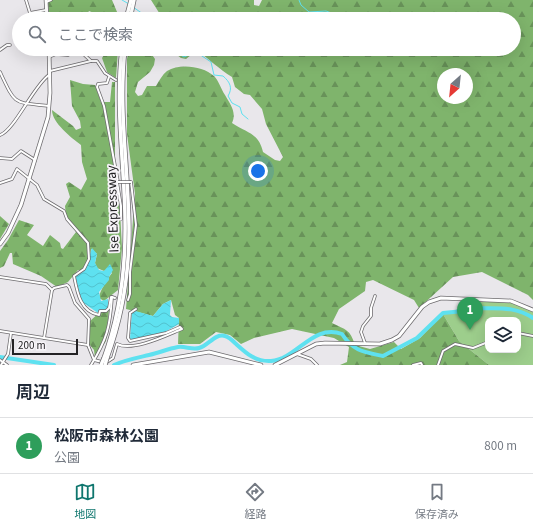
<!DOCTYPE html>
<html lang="ja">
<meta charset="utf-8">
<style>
body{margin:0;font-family:"Source Sans 3","Noto Sans JP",sans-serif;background:#f6f6f7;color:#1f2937}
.controls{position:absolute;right:12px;bottom:12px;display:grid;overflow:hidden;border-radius:8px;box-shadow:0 4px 16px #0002}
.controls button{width:36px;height:36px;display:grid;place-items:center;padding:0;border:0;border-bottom:1px solid #e0e1e3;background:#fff;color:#1f2937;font:20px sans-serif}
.compass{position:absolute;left:437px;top:68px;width:36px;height:36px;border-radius:50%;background:#fff;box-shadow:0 4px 16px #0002;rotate:207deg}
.scale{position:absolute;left:12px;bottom:10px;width:66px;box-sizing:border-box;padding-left:4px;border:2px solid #232224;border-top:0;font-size:11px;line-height:14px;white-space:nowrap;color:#232224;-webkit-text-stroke:3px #f7f4f8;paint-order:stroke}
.you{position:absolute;left:258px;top:171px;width:14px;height:14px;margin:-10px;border:3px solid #fff;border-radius:50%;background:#1a73e8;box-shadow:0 0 0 6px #1a73e833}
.badge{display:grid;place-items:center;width:26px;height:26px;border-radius:50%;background:#0f766e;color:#fff;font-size:13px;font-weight:700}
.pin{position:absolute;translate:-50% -33px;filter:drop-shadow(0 1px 2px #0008)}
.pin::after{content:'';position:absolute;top:21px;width:14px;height:12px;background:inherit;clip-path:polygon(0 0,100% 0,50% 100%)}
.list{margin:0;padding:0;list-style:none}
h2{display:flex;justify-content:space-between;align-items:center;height:52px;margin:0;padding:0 16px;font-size:17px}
h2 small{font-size:13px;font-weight:400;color:#747a83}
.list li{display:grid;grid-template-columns:26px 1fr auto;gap:12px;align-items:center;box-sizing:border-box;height:56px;padding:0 16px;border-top:1px solid #e0e1e3}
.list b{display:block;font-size:15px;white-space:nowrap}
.list p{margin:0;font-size:13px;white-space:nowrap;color:#747a83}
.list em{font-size:13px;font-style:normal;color:#747a83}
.icon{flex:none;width:22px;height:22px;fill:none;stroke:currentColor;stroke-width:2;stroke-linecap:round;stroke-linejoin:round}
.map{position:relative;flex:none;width:533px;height:365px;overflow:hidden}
.search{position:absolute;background:#fff;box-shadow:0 4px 16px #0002;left:12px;right:12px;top:12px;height:44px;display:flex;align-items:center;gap:10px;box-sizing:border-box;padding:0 14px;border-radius:22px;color:#747a83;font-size:15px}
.sheet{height:108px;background:#fff}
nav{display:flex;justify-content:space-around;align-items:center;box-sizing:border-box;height:56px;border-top:1px solid #e0e1e3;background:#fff;font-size:11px;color:#747a83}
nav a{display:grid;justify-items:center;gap:2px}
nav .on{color:#0f766e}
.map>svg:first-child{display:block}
.green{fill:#9dce8c;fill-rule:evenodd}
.forest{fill:url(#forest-firs);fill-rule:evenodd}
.water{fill:url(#water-waves)}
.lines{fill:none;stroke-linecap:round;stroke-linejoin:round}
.stream{stroke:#5ee1f0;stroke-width:1}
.river{stroke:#5ee1f0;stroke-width:4}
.minor-casing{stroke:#6d6b6e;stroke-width:3.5}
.primary-casing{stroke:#6d6b6e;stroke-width:4.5}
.motorway-casing{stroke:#6d6b6e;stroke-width:5}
.minor{stroke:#fff;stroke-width:2}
.primary{stroke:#fff;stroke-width:3}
.motorway{stroke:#fff;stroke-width:3.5}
.minor-bridge-casing{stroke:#6d6b6e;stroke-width:3.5;stroke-linecap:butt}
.motorway-bridge-casing{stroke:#6d6b6e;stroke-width:5;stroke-linecap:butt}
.minor-bridge{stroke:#fff;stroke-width:2}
.motorway-bridge{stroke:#fff;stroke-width:3.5}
.labels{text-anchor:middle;stroke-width:3.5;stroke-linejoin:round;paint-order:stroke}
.street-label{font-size:14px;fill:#232224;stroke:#f7f4f8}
</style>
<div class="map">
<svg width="533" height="365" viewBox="0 0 533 365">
<defs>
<pattern id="forest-firs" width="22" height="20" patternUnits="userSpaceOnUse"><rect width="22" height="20" fill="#7fb46c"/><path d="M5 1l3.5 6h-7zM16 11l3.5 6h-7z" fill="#689259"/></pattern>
<pattern id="water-waves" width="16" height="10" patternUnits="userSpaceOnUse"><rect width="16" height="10" fill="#5ee1f0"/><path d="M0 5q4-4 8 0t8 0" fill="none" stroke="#51c1ce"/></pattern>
</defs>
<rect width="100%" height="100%" fill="#e9e7eb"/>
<path class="green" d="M488 300 511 301 533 310V365H489L459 341 443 314ZM488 320H518V350H488Z"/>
<g class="forest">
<polygon points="48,0 112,0 120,19 99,19 94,13 89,11 84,19 49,19"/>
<path d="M151 0H254V5L259 6 262 0H533V300L528 295 482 272 453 277 419 308 414 300 373 280 366 282 365 291 339 309 332 323C346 330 350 329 355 345L370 349 394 342 401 349 420 338 443 314 459 341 489 365H340L347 362 349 347 334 338 292 329 254 338 241 344 230 335 216 332 200 344H178L179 318 175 315 171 300 163 304 153 316 126 309 135 194 127 134V59L129 49H148L155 59 154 65 150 72 138 82 135 92 138 96 142 95 147 86H156C159 81 162 75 167 71 180 63 203 66 214 76 219 81 221 89 225 95 230 104 237 112 232 123 247 133 259 133 263 152L275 160 280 161 283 157 266 124 262 109 250 95 244 94 235 87 232 77C219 69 209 59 197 50L186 59 181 58 169 49H514V19H163ZM443 74H467V98H443Z"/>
<polygon points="135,12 147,15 149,19 133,19"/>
<polygon points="108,49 118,49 116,78 107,72 102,58"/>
<path d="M70 80 83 84 95 85 101 102H110L112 82H115V186L120 211 122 248 118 290 104 301 99 298C99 292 108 278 112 273L108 269 104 271 97 268 95 263 97 254 91 249 90 256 83 272 78 270 68 282 57 287 41 276 13 264 12 253H10L4 266 0 268V251L8 240 19 220 34 225 27 235 43 246 50 235 60 243 61 248 63 249 76 232 66 216 65 206 70 197 66 184 69 182 81 190 87 179 82 162 81 145C72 138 52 123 52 110L73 126 76 130 81 128 80 121 72 106Z"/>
<polygon points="0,216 9,224 0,239"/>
<polygon points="109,309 106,341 95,358 94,350 89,344 90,321 100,312"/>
</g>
<g class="water">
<polygon points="92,248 97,254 95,263 99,270 104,271 110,264 113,270 109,277 109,280 99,292 101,301 108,299 108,308 98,313 82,302 75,276 85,269"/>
<polygon points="171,300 170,315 172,317 179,318 179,324 165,332 131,340 130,338 132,310 153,316 163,304"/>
</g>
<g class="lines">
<g class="stream">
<polyline points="122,0 129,4"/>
<polyline points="299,0 301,5 309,12 326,11 348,19"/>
<polyline points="133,7 143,14 145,19"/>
<polyline points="386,19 395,19"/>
<path d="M409 19 418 15 444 18 451 14C465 16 478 15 490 19"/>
<path d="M170 49 184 57 196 52 211 62 214 75 223 76C230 82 233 88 228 96L232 103 240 107 242 114 248 119"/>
</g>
<g class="river">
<polyline points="0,357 54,365"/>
<path d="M114 365C125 360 136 358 149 355 159 353 167 349 178 347 185 346 192 350 199 348 208 346 215 333 225 336 229 337 232 340 235 343 246 353 255 362 271 361 297 359 313 323 342 334 353 351 364 352 383 356L417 338 443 313 474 310 479 308C498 309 515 306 533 318"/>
</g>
<defs>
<g id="minor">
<polyline points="26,0 30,13 46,10"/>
<polyline points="46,2 51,0"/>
<polyline points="78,49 91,61 97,61 105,73 116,80"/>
<polyline points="0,50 7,45 10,45"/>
<polyline points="49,57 56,54 68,55"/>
<polyline points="50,71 91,61"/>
<path d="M0 72C16 106 13 102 49 106"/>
<polyline points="109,77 107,83 98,84 97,87 104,106 118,182"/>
<path d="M0 135C14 131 34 85 49 75"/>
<polyline points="0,158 12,159 21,151 35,160"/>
<polyline points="117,182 121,206 121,219"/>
<path d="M0 183 12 179 17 169 37 185 44 199 64 211 67 219 88 243 89 259 84 269 74 276C77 291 80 312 99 315L100 311H106L109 308 111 297H112"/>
<polyline points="0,277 46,284 52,290"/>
<polyline points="52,290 54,288 67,285 69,287 75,303 89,319 88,345 94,360"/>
<polyline points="128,300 130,294 130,272 136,225 131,182"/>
<polyline points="0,331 88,345"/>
<polyline points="518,333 533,336"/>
<polyline points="44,338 52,290"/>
<polyline points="365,343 361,332 363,326 371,316 371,308 375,296"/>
<polyline points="297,354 311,359 317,365"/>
<polyline points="0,360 7,365"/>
<polyline points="94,360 102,362"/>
<path d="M107 362 113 358 117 344C133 352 167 335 182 329L180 327 166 333 130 341 128 338 130 313 136 309"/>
<polyline points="1,365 8,354 11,333"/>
<path d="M91 365C107 339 110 327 112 297L115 298"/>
<polyline points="413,365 421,363 422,365"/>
<polyline points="438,365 443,351 455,344 473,348 488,342"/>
</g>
<g id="primary">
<polyline points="46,0 47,19"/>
<polyline points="0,244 8,233 21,205 48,117 50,93 49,49"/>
<polyline points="133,365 209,352 261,365"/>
<polyline points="275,365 316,344 325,343 380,344 392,340 399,336 422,307 429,302 441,298 511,301 533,310"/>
</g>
<g id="motorway">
<polyline points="126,19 131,0"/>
<polyline points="130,19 134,0"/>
<path d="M104 358C121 312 126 264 125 217 124 161 115 105 122 49"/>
<path d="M107 358C122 317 129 275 129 232 129 171 118 110 125 49"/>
</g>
</defs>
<use href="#minor" class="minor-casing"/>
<use href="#primary" class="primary-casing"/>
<use href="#motorway" class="motorway-casing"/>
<use href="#minor" class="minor"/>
<use href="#primary" class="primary"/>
<use href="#motorway" class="motorway"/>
<defs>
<polyline id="minor-bridge" points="118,182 131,182"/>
<g id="motorway-bridge">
<polyline points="101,365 104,358"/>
<polyline points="105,365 107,358"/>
</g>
</defs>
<use href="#minor-bridge" class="minor-bridge-casing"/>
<use href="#motorway-bridge" class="motorway-bridge-casing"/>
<use href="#minor-bridge" class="minor-bridge"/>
<use href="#motorway-bridge" class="motorway-bridge"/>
</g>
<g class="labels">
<g class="street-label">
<text transform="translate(112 209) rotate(-92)" y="5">Ise Expressway</text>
</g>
</g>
</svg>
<div class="controls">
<button><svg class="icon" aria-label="layers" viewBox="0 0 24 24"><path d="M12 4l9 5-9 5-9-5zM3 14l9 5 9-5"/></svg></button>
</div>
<svg class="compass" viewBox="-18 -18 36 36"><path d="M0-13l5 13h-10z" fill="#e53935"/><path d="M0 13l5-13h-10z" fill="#747a83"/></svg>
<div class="scale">200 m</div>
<div class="you"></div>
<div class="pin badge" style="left:470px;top:330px;background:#2e9e5b">1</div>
<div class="search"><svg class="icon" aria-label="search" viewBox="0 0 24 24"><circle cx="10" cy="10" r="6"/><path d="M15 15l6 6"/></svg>ここで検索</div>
</div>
<section class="sheet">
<h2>周辺<small></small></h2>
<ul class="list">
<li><span class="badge" style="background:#2e9e5b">1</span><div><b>松阪市森林公園</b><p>公園</p></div><em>800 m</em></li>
</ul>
</section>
<nav>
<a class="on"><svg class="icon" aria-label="map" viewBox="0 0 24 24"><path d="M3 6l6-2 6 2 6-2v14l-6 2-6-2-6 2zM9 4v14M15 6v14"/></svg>地図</a>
<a><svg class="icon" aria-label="directions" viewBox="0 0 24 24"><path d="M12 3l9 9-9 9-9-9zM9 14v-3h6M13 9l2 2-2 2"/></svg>経路</a>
<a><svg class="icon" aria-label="saved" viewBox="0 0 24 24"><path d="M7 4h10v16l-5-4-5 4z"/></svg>保存済み</a>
</nav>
